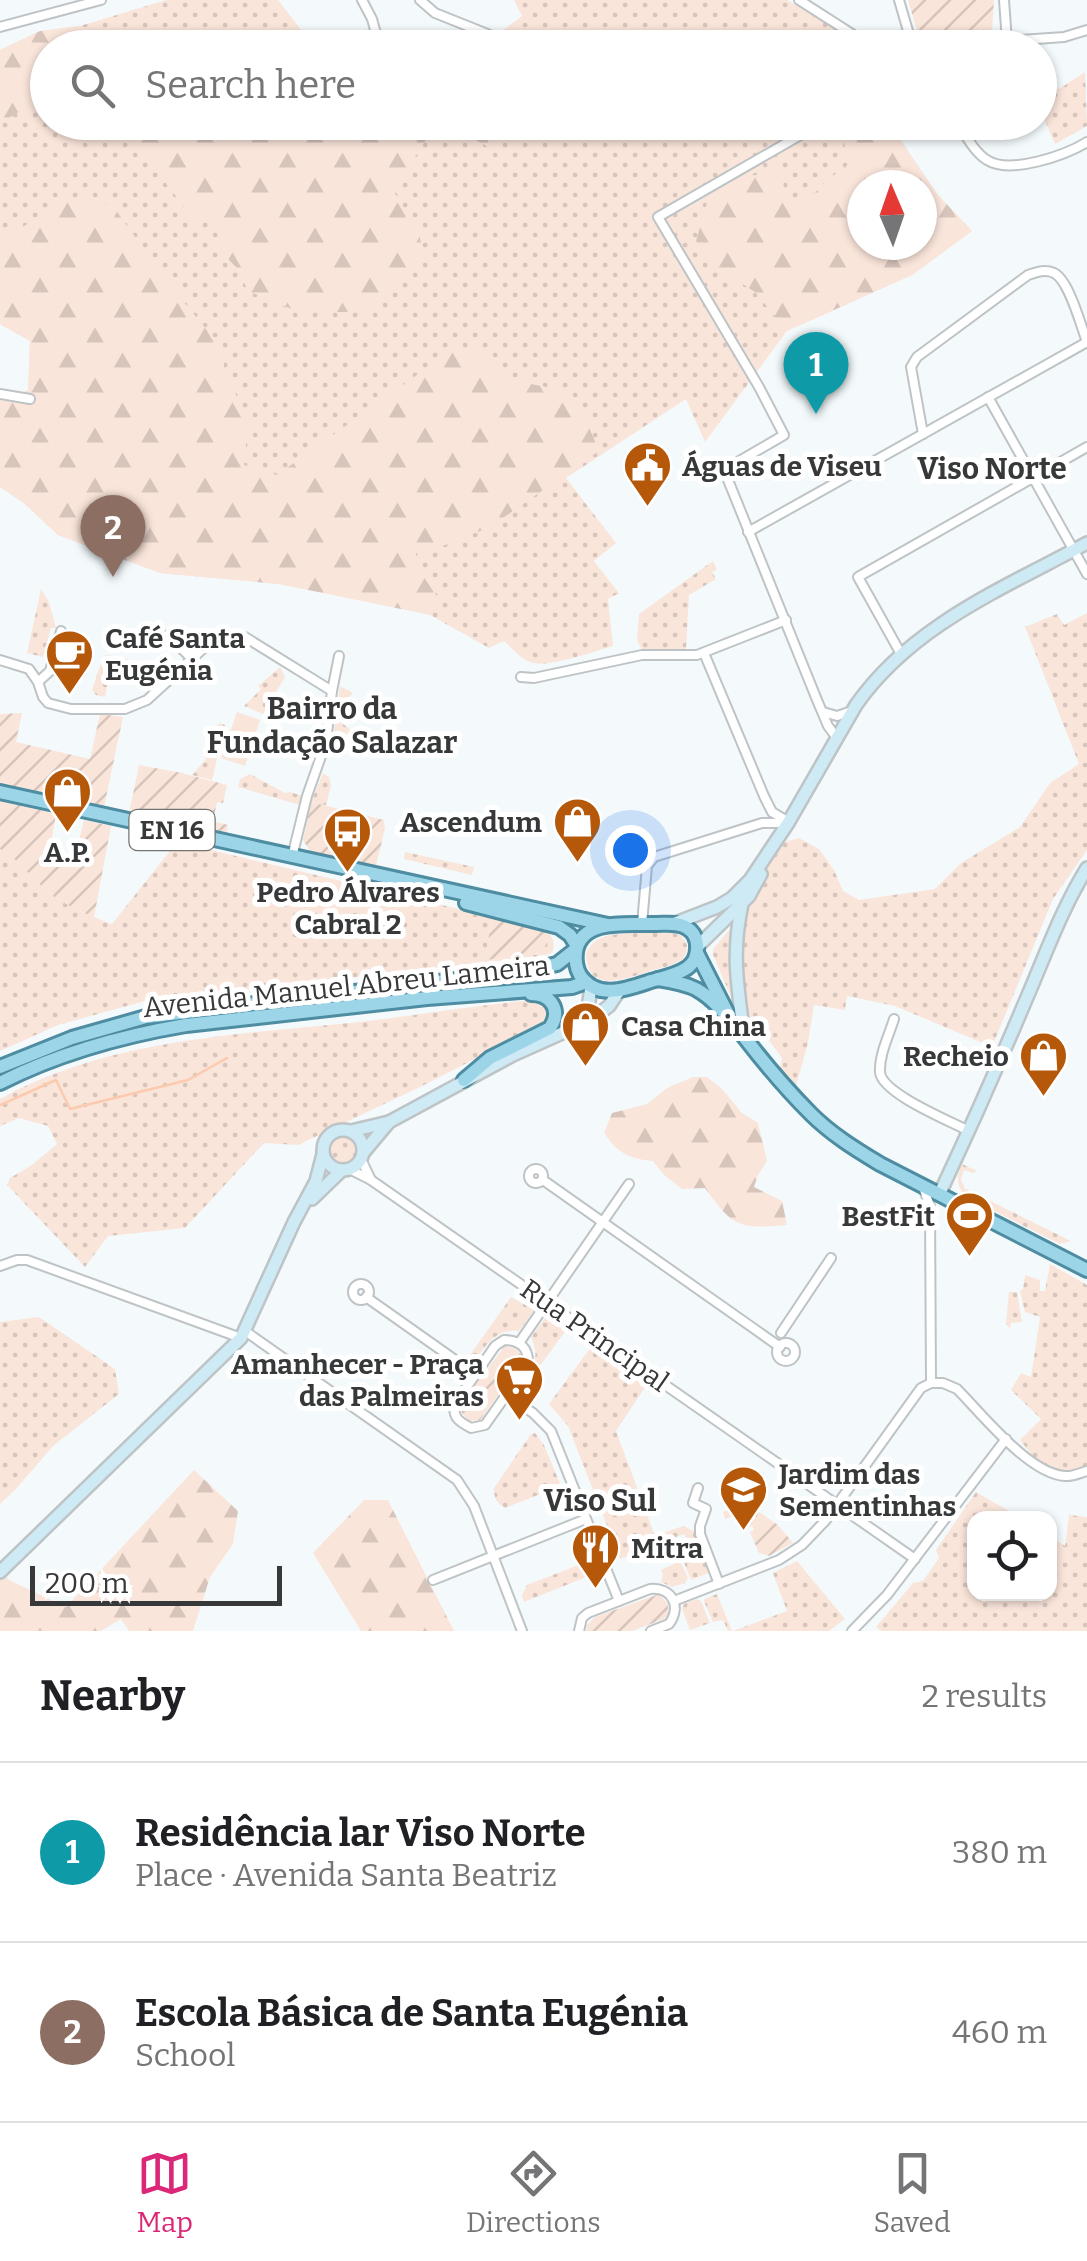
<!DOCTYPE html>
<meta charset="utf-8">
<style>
body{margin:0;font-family:Bitter,serif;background:#f2f2f2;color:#202124}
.controls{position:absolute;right:30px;bottom:30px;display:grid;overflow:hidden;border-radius:20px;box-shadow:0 2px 8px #0004}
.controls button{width:90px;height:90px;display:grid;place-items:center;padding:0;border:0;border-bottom:2px solid #e0e0e0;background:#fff;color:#202124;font:50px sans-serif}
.compass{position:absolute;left:847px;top:170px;width:90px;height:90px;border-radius:50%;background:#fff;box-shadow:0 2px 8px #0004;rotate:358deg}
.scale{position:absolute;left:30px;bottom:25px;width:252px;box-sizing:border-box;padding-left:10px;border:5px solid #363839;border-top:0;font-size:28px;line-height:35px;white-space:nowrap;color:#363839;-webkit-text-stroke:8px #fff;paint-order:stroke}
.you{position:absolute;left:630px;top:850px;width:35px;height:35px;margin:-25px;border:8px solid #fff;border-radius:50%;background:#1a73e8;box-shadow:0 0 0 15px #1a73e833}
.badge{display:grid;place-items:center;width:65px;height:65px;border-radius:50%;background:#db2777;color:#fff;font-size:32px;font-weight:700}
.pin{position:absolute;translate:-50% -82px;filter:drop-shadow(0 2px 5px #0008)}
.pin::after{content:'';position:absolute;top:52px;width:35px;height:30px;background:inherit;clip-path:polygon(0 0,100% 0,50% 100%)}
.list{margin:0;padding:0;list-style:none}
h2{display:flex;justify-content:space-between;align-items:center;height:130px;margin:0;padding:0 40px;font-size:42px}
h2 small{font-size:32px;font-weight:400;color:#757577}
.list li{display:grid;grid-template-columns:65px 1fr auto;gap:30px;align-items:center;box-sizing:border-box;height:180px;padding:0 40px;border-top:2px solid #e0e0e0}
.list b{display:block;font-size:38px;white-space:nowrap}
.list p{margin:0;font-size:32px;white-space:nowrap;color:#757577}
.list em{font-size:32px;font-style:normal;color:#757577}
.icon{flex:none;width:55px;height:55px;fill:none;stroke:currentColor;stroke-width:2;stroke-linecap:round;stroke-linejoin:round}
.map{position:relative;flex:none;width:1087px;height:1631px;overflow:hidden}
.search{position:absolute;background:#fff;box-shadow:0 2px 8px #0004;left:30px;right:30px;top:30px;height:110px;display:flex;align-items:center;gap:25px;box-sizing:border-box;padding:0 35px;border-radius:55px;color:#757577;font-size:38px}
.sheet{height:490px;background:#fff}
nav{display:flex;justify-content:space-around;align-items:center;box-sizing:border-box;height:140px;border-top:2px solid #e0e0e0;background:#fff;font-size:28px;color:#757577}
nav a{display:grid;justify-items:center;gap:5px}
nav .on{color:#db2777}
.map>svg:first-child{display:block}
.grass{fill:url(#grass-dots);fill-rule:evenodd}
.forest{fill:url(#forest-firs);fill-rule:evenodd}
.garden{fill:url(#garden-furrows)}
.pitch{fill:#fae5da}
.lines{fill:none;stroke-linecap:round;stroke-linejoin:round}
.stream{stroke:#fccaae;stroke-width:2.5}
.street-casing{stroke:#bec4c6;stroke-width:12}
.secondary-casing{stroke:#bec4c6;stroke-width:16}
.primary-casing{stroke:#4d8ca1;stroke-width:18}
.street{stroke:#fff;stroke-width:8}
.secondary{stroke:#ceeaf4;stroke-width:11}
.primary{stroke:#9cd5e8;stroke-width:12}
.labels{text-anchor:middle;stroke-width:10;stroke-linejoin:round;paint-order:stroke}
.shield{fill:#fff;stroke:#727474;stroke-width:2.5}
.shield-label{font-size:25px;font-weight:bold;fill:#363839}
.poi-label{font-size:28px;font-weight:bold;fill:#363839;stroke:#fff;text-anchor:start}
.street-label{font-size:28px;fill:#363839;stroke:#fff}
.neighbourhood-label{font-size:30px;font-weight:bold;fill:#363839;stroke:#fff}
</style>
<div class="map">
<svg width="1087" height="1631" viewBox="0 0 1087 1631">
<defs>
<pattern id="grass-dots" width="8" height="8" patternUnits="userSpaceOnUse" patternTransform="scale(2.5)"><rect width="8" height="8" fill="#fae5da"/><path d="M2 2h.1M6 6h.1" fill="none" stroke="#d7c5bc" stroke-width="1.8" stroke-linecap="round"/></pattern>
<pattern id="forest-firs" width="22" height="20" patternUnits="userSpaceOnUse" patternTransform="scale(2.5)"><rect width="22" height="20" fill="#fae5da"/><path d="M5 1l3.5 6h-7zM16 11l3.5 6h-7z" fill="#d7c5bc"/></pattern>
<pattern id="garden-furrows" width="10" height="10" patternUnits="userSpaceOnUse" patternTransform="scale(2.5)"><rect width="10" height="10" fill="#fae5da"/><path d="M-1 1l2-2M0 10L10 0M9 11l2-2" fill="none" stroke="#d7c5bc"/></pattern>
</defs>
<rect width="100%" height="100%" fill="#f4fafc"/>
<g class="grass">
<path d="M166 0H278L305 35V47L48 48V122H304V133L369 127 389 122 883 123 898 136 937 194 972 231 912 275 787 331 705 442 686 399 566 478 616 543 594 561 619 593 608 599 613 646C595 651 547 669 530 662 521 659 511 647 504 641L489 648 430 615 390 605 279 584 160 573 58 535 24 503 0 487V400L5 401 28 390 30 341 0 324V50L40 31 80 26ZM862 185H922V245H862Z"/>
<polygon points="514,0 787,0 872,47 479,48 522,16"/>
<polygon points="1085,72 1087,126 1055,144 1040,109 1040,96 1062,87"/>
<polygon points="713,561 717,570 712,572 716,579 689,595 686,649 642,650 637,640 639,614"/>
<polygon points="41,589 49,602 56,628 51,628 43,657 27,653"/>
<path d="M1087 613V850L1053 899 992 1047 895 1006 847 996 845 1010 814 1005 808 1043 796 1086 780 1068 782 1058 758 1026 750 1020C731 945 740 904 785 842L799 838 819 849 834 870 843 891 859 900 935 889 961 863 1020 827 1050 783 1079 764 1025 627 1057 614 1064 625Z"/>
<polygon points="107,655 131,660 130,662 112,659 105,697 96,695 92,690 103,657"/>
<polygon points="280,667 285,677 263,714 244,706 261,689 258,686"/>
<polygon points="340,686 353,693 346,701 357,711 348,720 336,713"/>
<polygon points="336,719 351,730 343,738 352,748 343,757 330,749"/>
<polygon points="220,723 225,725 212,780 192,775 206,759 202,753 210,744 204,736"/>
<polygon points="323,773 329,777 331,786 326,805 311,802"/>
<polygon points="250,774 285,793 290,792 303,796 300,805 238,787 240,779"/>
<path d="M177 842 492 917 485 960 543 954 548 931C553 939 556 944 552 953L543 956 145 1001 58 1025 0 1051V849C19 858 31 878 48 891 67 907 88 915 112 924Z"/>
<polygon points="405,852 474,867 472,875 404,859"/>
<polygon points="731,928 728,949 732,999 713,955 713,949"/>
<path d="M673 933 682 936 687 945C686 952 687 955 681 960 673 966 659 968 650 971 625 979 587 995 586 953 590 947 591 944 597 940 612 930 654 934 673 933Z"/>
<path d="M525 1001H537L545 1008 546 1017 541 1025 420 1087 298 1145 264 1143 185 1228 108 1236 85 1267 7 1185 10 1178 32 1165 57 1144 48 1126 19 1118 0 1126V1099C107 1040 231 1035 350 1023 408 1017 466 1006 525 1001Z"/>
<circle cx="343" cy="1149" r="13"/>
<path d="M962 1164 977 1171 973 1173 964 1170 961 1179 964 1188 1071 1241 1060 1244 966 1197C956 1185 956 1178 962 1164Z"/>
<path d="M1050 1264 1087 1285V1466C1054 1479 1040 1466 1020 1440L1041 1419 1011 1390 1021 1373 1031 1377 1040 1317 1025 1312 1020 1291 1023 1289 1025 1275 1040 1280V1291H1045Z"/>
<polygon points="1009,1292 1017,1292 1022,1322 1011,1323 1010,1329 1006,1323"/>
<path d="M511 1297 534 1310 519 1331C495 1328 486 1346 473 1362L467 1359Z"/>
<path d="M549 1313 569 1326 521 1392 516 1389C531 1368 542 1363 531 1337Z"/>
<polygon points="39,1317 115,1369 119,1394 53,1446 16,1489 0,1504 0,1322"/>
<polygon points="591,1347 646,1386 616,1431 655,1536 683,1526 696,1532 711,1572 691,1580 683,1560 694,1553 684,1534 620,1559 568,1426 549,1404"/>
<path d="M535 1433 544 1445 561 1486 505 1508C496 1503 494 1498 494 1488L531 1434Z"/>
<polygon points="976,1492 1021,1518 974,1518 974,1594 1050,1594 1050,1536 1065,1546 1069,1515 1087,1517 1087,1631 881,1631 876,1627 913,1583 923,1581 939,1558 936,1550"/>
<polygon points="742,1500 768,1518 747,1528 740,1514 725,1519 723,1512 736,1507"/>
<polygon points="680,1561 688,1578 685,1583 672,1587 661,1582 663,1575 661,1570"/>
<polygon points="797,1561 845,1619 829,1631 733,1631 787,1611 773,1573"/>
<polygon points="586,1562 593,1577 589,1576 524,1602 522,1595 527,1585"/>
<polygon points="717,1594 732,1631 728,1631 723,1620 713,1622 704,1601 704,1599"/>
<polygon points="697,1599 701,1601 710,1623 690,1630 682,1609 684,1604"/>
</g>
<g class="forest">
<polygon points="523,16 520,31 555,47 478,48"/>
<polygon points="80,26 134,46 176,47 48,48 47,95 7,119 0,126 0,50 40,31"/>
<path d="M851 122 883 123 898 136 937 194 972 231 912 275 787 331 755 292 718 268 696 241 712 185 781 169 786 200H808L827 180 850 163 841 134ZM862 185H922V245H862Z"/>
<path d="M125 123H304V133C348 129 390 122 434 123L423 145 393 190 419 233 424 259 388 294 359 312H299L248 291 237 268 221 252 216 221 194 220 137 145Z"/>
<polygon points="445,123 539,123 490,148"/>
<polygon points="90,197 113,206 167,282 213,337 248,425 244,465 277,475 445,355 474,347 511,380 556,389 588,425 599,451 490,527 435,549 413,546 425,579 442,603 430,615 279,584 160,573 58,535 24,503 0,487 0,400 5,401 28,390 30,341 0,324 0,241 61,203"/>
<path d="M693 1077H707L722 1089 742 1113 758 1123 767 1161 758 1175 754 1187 782 1201 787 1225C740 1229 733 1228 705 1188L682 1189 663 1174 653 1161C630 1159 617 1153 604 1133L612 1113 647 1104 667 1088Z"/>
<polygon points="194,1470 238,1511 233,1544 210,1577 193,1631 129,1631 121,1619 101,1631 0,1631 0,1568 9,1580 66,1607"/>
<polygon points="364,1500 388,1500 454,1631 361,1631 313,1553"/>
</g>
<g class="garden">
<polygon points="908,0 994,0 992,32 957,41 921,45"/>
<polygon points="22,713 16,742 90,759 100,714 123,717 104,807 0,785 0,714"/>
<polygon points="139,765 182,773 227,785 223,803 217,802 213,821 228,825 226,835 129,813"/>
<path d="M0 800 56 814 50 850 75 856 84 820 111 826 94 917C75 910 59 901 44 888 29 875 17 858 0 849Z"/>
<polygon points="311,802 384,820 385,828 376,866 310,851 303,840"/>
<polygon points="492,917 548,931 544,954 485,960"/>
<polygon points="505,1346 517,1349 523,1358 521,1363 483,1416 480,1420 468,1421 460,1410 463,1400"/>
<polygon points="768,1518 778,1525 793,1543 769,1556 759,1553 750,1532 754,1530 752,1526"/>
<polygon points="659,1594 668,1604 668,1614 664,1619 632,1631 586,1631 587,1625 595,1617"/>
</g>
<polygon class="pitch" points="237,712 260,720 245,766 221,758"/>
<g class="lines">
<polyline class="stream" points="0,1105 56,1080 70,1109 188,1080 227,1058"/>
<defs>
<g id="street">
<polyline points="362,0 372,19 380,48"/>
<polyline points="420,0 435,13 490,35"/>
<polyline points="799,0 874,48"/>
<polyline points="899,0 913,48"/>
<polyline points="1004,0 1007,41"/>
<polyline points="0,27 101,0"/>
<polyline points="974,48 1007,41 1064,37 1087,30"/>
<polyline points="823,122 658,217 759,387 784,435 724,470 817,700 828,726 837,738"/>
<path d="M957 122C965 134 974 152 987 160 1010 175 1066 155 1087 142"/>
<polyline points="0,394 30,399"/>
<polyline points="988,397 1087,574"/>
<path d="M923 434 911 367 917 357 1028 275C1037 272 1045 269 1054 273 1069 280 1081 326 1087 342"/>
<polyline points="748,532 1087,342"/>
<polyline points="168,635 191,658"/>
<polyline points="704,653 764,796 772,812 787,821"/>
<polyline points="901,654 858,577 1087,447"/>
<polyline points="0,660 29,669 38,682 43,697 48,703 71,709 125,709 147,700 207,645 226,638 245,637 332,691 326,742 307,796 292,857"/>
<polyline points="521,677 534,678 642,655 697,655 786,620"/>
<polyline points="38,682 50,671 61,631"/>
<polyline points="332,691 339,656"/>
<polyline points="823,712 837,716 852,711"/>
<polyline points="642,924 647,866 654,857 762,823 788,823"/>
<path d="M894 1019C889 1035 879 1055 880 1072 881 1093 950 1121 969 1131"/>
<polyline points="361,1159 371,1180"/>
<circle cx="536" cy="1176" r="7"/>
<polyline points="349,1169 371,1180 915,1559"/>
<polyline points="543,1180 780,1347"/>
<path d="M923 1187 930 1206 931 1383H943L957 1389C982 1414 1029 1474 1065 1476 1073 1477 1079 1473 1087 1471"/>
<polyline points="0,1266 17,1260 27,1260 241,1338"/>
<circle cx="361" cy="1292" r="8"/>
<polyline points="366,1297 475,1374"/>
<polyline points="245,1331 457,1480 474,1506 522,1631"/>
<polyline points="781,1333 831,1258"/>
<path d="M504 1340C520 1340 529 1348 528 1364L485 1425 471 1428C460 1422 452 1418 455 1404L495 1346Z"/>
<polyline points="519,1343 629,1184"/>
<circle cx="786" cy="1352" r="9"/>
<polyline points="507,1395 533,1413 551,1431 619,1601"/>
<polyline points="698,1488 693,1503 706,1509 700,1526 700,1534 719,1584"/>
<polyline points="433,1580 586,1519"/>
<polyline points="674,1601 779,1560 802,1545 826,1520 921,1388 931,1383"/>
<path d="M579 1631 582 1618 588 1613 650 1589C672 1587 682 1606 669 1624L651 1631"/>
<polyline points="852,1631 887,1595 1006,1439"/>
</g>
<g id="secondary">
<path d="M742 904C731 956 738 986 744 1037"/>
<path d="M673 924 717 907 732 898 750 880 788 823 856 705C912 625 1004 588 1087 543"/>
<polyline points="697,947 749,896 761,874"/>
<polyline points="572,1027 588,1009 591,986"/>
<circle cx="343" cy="1150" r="20"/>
<polyline points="351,1131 389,1122 513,1055 569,1030 584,1025 609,1006 619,991"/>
<polyline points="363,1153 389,1122"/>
<path d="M940 1193C970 1129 998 1066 1025 1002 1045 956 1061 910 1087 868"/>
<polyline points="312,1199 342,1170"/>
<polyline points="0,1572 241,1338 294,1222 316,1181 323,1154"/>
</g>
<g id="primary">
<polyline points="0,792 608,925"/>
<polyline points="466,903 559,927 570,935 577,946"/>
<path d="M656 924C666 924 678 922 687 928 701 936 700 959 687 968 677 975 662 978 651 981 627 989 597 1001 580 975 576 968 575 960 576 952 581 917 631 925 656 924Z"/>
<polyline points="697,953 728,1014"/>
<path d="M658 979C671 981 684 983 696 989 716 1000 731 1021 745 1038 765 1064 787 1090 811 1114 831 1134 855 1149 880 1164L1087 1270"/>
<polyline points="0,1067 72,1038 146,1017 521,972 557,964 576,949"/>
<path d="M464 1080 490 1058 550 1028C562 1010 551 994 531 994"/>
<path d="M0 1083C59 1053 121 1036 186 1025L427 998 572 987 586 982"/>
</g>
</defs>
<use href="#street" class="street-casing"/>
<use href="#secondary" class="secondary-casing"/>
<use href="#primary" class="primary-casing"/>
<use href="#street" class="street"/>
<use href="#secondary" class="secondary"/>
<use href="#primary" class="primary"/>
</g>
<defs>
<symbol id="civic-pin" viewBox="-11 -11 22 30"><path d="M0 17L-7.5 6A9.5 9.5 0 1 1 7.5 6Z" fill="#b6580a" stroke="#fff"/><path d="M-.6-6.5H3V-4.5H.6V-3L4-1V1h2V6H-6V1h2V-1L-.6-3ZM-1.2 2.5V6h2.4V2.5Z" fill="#fff"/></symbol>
<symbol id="cafe-pin" viewBox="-11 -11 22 30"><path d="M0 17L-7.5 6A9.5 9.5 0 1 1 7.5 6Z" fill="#b6580a" stroke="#fff"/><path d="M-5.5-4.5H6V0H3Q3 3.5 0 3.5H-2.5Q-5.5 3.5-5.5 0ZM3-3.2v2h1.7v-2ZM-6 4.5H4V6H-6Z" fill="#fff"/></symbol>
<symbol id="shop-pin" viewBox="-11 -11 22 30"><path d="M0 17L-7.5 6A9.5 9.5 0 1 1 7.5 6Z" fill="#b6580a" stroke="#fff"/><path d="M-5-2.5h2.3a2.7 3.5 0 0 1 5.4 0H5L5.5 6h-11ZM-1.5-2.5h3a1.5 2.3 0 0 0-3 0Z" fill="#fff"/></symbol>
<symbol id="bus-pin" viewBox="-11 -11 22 30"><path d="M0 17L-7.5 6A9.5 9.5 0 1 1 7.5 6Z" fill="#b6580a" stroke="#fff"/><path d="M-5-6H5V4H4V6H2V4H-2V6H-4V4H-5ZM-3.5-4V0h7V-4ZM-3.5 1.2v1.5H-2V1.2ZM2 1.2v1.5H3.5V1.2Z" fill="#fff"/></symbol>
<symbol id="stadium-pin" viewBox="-11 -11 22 30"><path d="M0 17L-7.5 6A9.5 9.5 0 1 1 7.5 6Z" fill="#b6580a" stroke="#fff"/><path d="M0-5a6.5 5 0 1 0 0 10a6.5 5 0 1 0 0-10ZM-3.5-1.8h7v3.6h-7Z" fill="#fff"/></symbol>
<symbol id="supermarket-pin" viewBox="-11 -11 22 30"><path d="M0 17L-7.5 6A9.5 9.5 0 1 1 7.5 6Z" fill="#b6580a" stroke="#fff"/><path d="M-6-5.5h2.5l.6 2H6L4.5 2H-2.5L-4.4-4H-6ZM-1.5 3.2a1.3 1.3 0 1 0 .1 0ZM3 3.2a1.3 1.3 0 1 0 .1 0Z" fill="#fff"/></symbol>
<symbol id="school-pin" viewBox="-11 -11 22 30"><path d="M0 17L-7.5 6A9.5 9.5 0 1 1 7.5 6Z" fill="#b6580a" stroke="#fff"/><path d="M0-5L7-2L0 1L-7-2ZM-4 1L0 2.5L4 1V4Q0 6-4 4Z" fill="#fff"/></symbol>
<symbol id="restaurant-pin" viewBox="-11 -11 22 30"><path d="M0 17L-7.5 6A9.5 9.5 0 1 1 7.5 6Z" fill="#b6580a" stroke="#fff"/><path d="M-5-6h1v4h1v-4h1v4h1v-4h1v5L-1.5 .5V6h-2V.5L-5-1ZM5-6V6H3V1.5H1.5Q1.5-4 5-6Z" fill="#fff"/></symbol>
</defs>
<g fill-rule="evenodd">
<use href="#civic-pin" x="620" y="438" width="55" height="75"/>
<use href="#cafe-pin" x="42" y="626" width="55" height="75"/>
<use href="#shop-pin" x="40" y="764" width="55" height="75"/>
<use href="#shop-pin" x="550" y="794" width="55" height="75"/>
<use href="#bus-pin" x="320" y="804" width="55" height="75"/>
<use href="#shop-pin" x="558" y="998" width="55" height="75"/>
<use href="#shop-pin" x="1016" y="1028" width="55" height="75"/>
<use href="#stadium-pin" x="942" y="1188" width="55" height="75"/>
<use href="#supermarket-pin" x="492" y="1352" width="55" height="75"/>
<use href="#school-pin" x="716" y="1462" width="55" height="75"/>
<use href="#restaurant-pin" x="568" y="1520" width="55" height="75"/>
</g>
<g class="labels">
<rect class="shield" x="129.5" y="810" width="85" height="40" rx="8"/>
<g class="shield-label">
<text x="172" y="839">EN 16</text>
</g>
<g class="poi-label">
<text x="682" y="476">Águas de Viseu</text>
<text x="105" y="648">Café Santa<tspan x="105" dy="32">Eugénia</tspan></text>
<text x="542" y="832" text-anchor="end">Ascendum</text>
<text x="67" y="862" text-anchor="middle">A.P.</text>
<text x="348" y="902" text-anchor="middle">Pedro Álvares<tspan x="348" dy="32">Cabral 2</tspan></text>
<text x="621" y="1036">Casa China</text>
<text x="1009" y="1066" text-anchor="end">Recheio</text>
<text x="935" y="1226" text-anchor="end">BestFit</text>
<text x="484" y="1374" text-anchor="end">Amanhecer - Praça<tspan x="484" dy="32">das Palmeiras</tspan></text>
<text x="779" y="1484">Jardim das<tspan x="779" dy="32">Sementinhas</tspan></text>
<text x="631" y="1558">Mitra</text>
</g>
<g class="street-label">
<text transform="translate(346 986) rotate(-6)" y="10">Avenida Manuel Abreu Lameira</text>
<text transform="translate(595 1335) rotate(35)" y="10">Rua Principal</text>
</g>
<g class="neighbourhood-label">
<text x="992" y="479">Viso Norte</text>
<text x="332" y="719">Bairro da<tspan x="332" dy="34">Fundação Salazar</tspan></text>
<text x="600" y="1511">Viso Sul</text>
</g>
</g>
</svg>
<div class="controls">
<button><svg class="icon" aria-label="locate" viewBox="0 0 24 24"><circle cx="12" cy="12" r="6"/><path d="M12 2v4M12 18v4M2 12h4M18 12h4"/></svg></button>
</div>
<svg class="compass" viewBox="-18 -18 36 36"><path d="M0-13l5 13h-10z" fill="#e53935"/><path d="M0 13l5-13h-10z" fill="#757577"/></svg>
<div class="scale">200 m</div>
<div class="you"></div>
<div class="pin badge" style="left:816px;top:414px;background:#0f9aa8">1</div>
<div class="pin badge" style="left:113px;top:577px;background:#8d6e63">2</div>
<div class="search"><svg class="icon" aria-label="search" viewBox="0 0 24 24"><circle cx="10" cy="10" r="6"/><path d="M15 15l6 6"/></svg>Search here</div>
</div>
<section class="sheet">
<h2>Nearby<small>2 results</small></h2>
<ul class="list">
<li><span class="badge" style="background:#0f9aa8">1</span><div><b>Residência lar Viso Norte</b><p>Place · Avenida Santa Beatriz</p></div><em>380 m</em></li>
<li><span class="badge" style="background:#8d6e63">2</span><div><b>Escola Básica de Santa Eugénia</b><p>School</p></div><em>460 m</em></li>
</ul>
</section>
<nav>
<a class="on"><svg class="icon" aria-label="map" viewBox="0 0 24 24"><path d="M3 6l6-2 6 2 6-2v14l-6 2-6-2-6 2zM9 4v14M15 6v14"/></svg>Map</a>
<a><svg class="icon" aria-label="directions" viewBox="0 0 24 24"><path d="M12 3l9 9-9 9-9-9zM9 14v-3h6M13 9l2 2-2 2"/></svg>Directions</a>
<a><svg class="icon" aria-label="saved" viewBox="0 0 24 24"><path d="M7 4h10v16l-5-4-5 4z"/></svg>Saved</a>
</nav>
